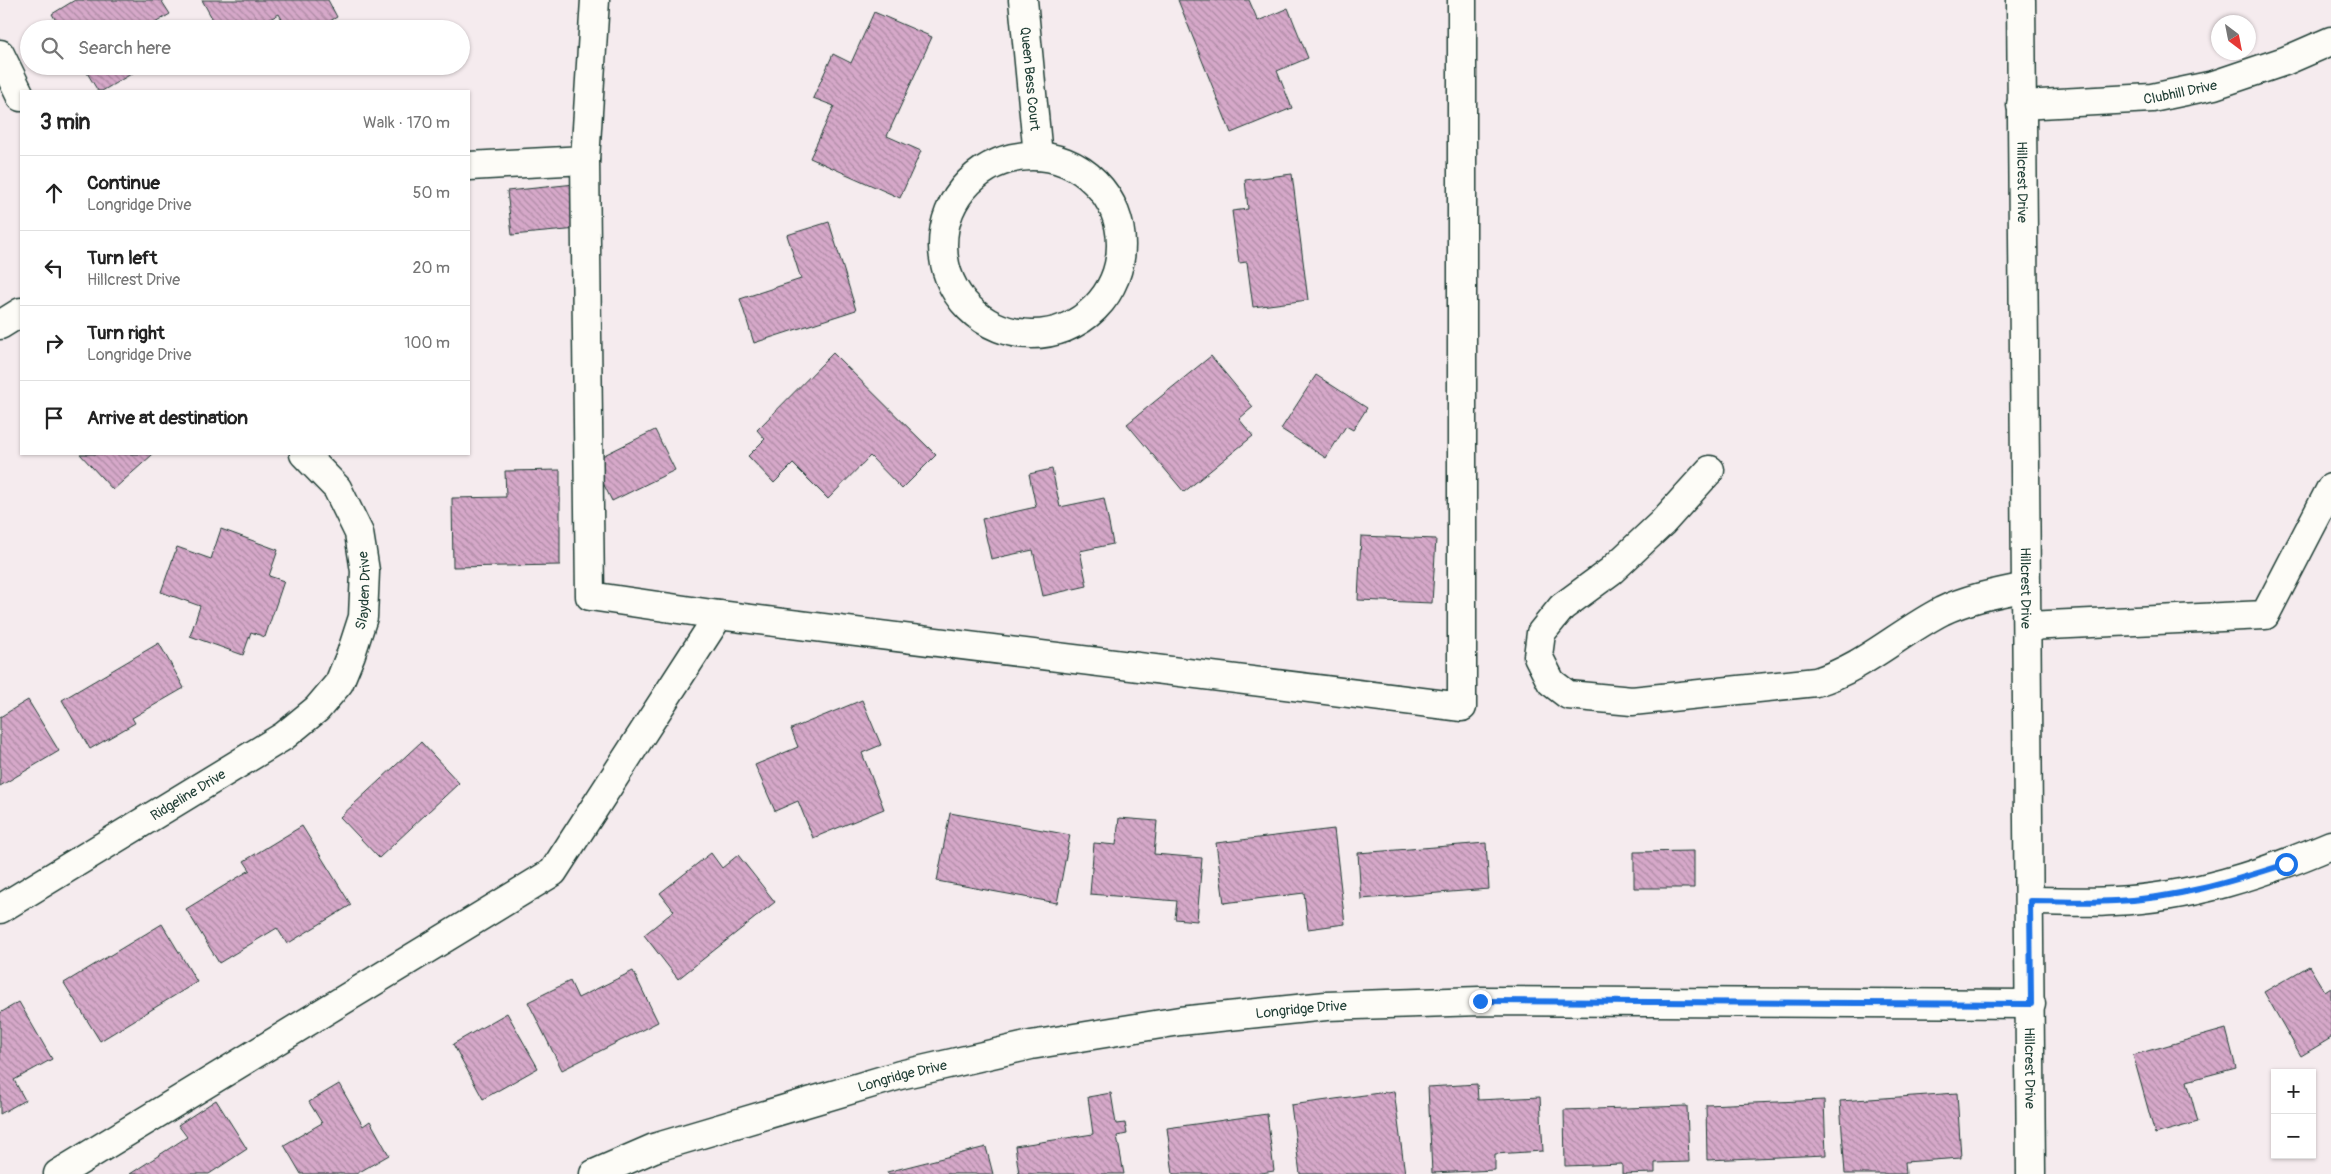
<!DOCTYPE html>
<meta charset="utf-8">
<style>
body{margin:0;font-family:Pangolin,sans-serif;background:#f2f2f2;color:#222}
.controls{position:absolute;right:15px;bottom:15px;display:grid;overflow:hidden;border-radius:0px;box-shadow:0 1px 4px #0004}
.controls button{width:45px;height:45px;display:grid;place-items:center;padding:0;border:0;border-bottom:1px solid #e0e0e0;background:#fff;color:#222;font:25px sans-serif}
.compass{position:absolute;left:2211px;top:15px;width:45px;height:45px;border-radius:50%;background:#fff;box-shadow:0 1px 4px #0004;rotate:148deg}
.stop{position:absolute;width:15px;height:15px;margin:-11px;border:4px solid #1a73e8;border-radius:50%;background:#fff}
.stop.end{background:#1a73e8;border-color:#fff;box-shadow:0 1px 5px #0008}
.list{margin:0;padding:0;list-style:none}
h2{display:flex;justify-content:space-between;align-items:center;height:65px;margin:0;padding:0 20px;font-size:21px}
h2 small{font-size:16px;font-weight:400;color:#767676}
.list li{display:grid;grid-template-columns:32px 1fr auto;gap:15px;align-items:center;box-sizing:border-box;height:75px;padding:0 20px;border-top:1px solid #e0e0e0}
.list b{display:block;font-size:19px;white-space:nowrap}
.list p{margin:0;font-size:16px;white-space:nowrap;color:#767676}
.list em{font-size:16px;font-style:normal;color:#767676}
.icon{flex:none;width:28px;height:28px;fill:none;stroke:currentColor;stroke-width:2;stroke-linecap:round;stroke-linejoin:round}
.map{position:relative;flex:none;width:2331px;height:1174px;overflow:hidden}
.search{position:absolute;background:#fff;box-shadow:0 1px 4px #0004;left:20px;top:20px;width:450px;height:55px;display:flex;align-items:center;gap:12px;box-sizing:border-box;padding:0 18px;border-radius:28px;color:#767676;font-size:19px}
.panel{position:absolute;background:#fff;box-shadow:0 1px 4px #0004;left:20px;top:90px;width:450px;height:365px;border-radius:0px}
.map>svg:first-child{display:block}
.building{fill:url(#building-back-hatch);stroke:#1f3d34}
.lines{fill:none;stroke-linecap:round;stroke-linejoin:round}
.minor-casing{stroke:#1f3d34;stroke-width:31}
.minor{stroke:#fdfcf7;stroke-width:28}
.route{stroke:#1a73e8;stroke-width:6}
.labels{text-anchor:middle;stroke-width:5;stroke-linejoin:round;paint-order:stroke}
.street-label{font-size:14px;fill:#1f3d34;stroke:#fdfcf7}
</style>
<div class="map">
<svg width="2331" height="1174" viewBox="0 0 2331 1174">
<defs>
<pattern id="building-back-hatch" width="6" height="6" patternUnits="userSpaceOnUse" patternTransform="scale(1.25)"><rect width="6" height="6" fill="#d6a8c9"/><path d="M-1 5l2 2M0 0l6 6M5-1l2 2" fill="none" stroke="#ad8aa4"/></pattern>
</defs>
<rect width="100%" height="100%" fill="#f5ebee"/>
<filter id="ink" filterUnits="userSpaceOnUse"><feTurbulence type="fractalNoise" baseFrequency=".02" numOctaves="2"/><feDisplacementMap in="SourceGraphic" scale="10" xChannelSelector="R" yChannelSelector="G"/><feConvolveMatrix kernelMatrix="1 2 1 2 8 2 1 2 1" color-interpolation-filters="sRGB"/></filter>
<g filter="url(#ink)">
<g class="building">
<polygon points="75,0 161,0 170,14 145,29 61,29 52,14"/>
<polygon points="202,0 328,0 337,17 316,29 287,29 279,14 263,23 266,29 227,29 225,25 218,29"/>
<polygon points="1178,0 1249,0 1258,21 1288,8 1308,58 1277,71 1292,108 1231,133"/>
<polygon points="874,12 932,37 887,136 921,151 900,198 810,158 834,106 813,98 833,54 851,63"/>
<polygon points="83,66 130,66 133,73 102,91 98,91"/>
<polygon points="1292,174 1308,300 1253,307 1247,262 1239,263 1232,211 1248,209 1245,180"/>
<polygon points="575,184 578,229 512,235 507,191"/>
<polygon points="829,222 856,310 754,343 740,299 801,279 787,235"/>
<polygon points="833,353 936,455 902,489 870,456 828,499 793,464 774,483 748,456 765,439 757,430"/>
<polygon points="1211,356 1253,407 1239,419 1253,436 1184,492 1127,424"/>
<polygon points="1316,375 1367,408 1353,430 1346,426 1326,458 1281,429"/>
<polygon points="655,430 675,470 612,501 592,461"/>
<polygon points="80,454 151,454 152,455 113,490"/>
<polygon points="1052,469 1060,507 1104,498 1113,544 1080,551 1087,586 1043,596 1033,550 991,559 982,519 1036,507 1029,474"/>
<polygon points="560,470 560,565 453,567 452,498 506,497 505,471"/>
<polygon points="221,529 278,550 269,576 284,581 265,637 251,632 243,655 190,636 200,606 161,592 177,547 211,559"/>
<polygon points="1361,536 1436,539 1432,603 1358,600"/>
<polygon points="159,643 184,688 132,718 135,723 90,749 62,700"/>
<polygon points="28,700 59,751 0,786 0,717"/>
<polygon points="862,700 881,745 862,753 884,809 813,838 798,801 775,811 755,765 798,747 791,729"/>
<polygon points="421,742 459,783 379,858 340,817"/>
<polygon points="950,813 1070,835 1057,903 937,881"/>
<polygon points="1119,818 1157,821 1154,854 1202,858 1197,921 1175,919 1177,901 1090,894 1094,843 1116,845"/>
<polygon points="302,826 351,905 287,944 277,928 219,963 186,909 250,870 244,861"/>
<polygon points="1334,829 1345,924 1308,929 1304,893 1224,903 1216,843"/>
<polygon points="1486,843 1489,889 1361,899 1358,853"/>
<polygon points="1694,851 1694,888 1634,888 1634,852"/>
<polygon points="711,853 722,868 738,855 775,902 678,979 644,935 674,911 660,893"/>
<polygon points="162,924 197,982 100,1041 64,983"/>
<polygon points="2309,966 2325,992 2331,988 2331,1038 2301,1056 2264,992"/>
<polygon points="633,971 658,1022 562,1070 528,1002 570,981 578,998"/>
<polygon points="19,1002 52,1059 14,1080 25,1100 0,1114 0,1013"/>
<polygon points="507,1013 538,1068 483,1099 453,1044"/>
<polygon points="2226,1029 2236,1068 2187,1081 2198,1122 2155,1134 2133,1055"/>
<polygon points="339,1084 363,1126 370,1121 389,1155 356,1174 301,1174 284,1145 322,1123 309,1102"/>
<polygon points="1477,1084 1478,1100 1540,1097 1543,1151 1495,1154 1495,1170 1432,1173 1428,1087"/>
<polygon points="1394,1091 1405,1174 1300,1174 1291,1105"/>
<polygon points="1111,1093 1116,1124 1125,1123 1127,1134 1117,1136 1124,1174 1019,1174 1015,1146 1093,1134 1088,1097"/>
<polygon points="1957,1093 1961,1158 1905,1162 1906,1174 1845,1174 1840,1101"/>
<polygon points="216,1100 247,1149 209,1174 130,1174 187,1137 178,1125"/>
<polygon points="1824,1100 1826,1155 1707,1160 1706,1105"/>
<polygon points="1687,1106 1689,1162 1655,1163 1655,1173 1622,1174 1622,1164 1565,1166 1564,1110"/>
<polygon points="1267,1114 1274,1171 1255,1174 1173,1174 1167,1128"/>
<polygon points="986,1147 993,1174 888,1174 887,1172"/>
</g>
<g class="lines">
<defs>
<g id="minor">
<path id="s1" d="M1023 0 1038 156"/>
<path id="s2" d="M2021 0 2031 1174"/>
<polyline points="0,54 21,97"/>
<path id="s3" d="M2021 105 2152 98 2214 85 2285 61 2331 41"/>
<circle cx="1032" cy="245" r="89"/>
<polyline points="585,160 595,0"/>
<polyline points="469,166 585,160 590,596 719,615 1462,707 1462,0"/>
<polyline points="0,325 21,312"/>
<path d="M1710 470 1662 523 1611 571 1562 607 1541 633 1538 656 1551 682 1568 695 1632 701 1816 682C1863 668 1899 633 1942 611 1969 598 1998 593 2026 587"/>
<polyline points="2027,626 2265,615 2331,488"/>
<path d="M2031 901C2058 901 2087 903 2114 901 2190 898 2263 874 2331 845"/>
<path id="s4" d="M0 909 284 736 317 709 339 683 351 654 363 617 365 571 359 533 337 488 304 454"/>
<polyline points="58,1174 553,872 719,615"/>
<path id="s5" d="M594 1174 654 1148 900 1075 1031 1045 1180 1021 1326 1006 1480 1001 2031 1004"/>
</g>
</defs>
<use href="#minor" class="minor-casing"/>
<use href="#minor" class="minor"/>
</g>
</g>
<g class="lines" filter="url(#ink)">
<path class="route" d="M1480 1001 2031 1004 2030 901C2058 901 2087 903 2115 901 2173 899 2231 882 2286 864"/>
</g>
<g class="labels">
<g class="street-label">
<text dy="5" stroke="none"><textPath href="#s1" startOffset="79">Queen Bess Court</textPath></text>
<text dy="5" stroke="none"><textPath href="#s3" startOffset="160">Clubhill Drive</textPath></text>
<text dy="5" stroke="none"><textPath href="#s2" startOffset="182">Hillcrest Drive</textPath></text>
<text dy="5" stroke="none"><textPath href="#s2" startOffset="588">Hillcrest Drive</textPath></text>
<text dy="5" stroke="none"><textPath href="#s4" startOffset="506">Slayden Drive</textPath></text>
<text dy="5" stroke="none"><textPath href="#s4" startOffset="220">Ridgeline Drive</textPath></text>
<text dy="5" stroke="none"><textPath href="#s5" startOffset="729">Longridge Drive</textPath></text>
<text dy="5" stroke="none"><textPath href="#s2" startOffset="1068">Hillcrest Drive</textPath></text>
<text dy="5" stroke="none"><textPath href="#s5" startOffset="324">Longridge Drive</textPath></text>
</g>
</g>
</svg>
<div class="controls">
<button>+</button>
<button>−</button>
</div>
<svg class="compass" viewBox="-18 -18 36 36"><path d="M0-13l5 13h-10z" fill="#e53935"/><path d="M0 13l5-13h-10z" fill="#767676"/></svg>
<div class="stop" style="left:2286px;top:864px"></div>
<div class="stop end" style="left:1480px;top:1001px"></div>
<div class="search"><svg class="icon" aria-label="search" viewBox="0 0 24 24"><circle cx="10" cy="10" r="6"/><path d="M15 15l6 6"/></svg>Search here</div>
<section class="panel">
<h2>3 min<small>Walk · 170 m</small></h2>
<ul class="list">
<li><svg class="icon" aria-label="ahead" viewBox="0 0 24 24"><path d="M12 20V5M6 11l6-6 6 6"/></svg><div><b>Continue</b><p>Longridge Drive</p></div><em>50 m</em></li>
<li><svg class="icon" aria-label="left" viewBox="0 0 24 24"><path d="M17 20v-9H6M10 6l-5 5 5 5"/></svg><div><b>Turn left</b><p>Hillcrest Drive</p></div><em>20 m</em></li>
<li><svg class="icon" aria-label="right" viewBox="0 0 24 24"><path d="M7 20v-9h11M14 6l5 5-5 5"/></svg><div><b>Turn right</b><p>Longridge Drive</p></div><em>100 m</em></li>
<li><svg class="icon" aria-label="arrive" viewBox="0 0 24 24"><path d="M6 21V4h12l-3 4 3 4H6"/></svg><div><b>Arrive at destination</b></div></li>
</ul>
</section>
</div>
